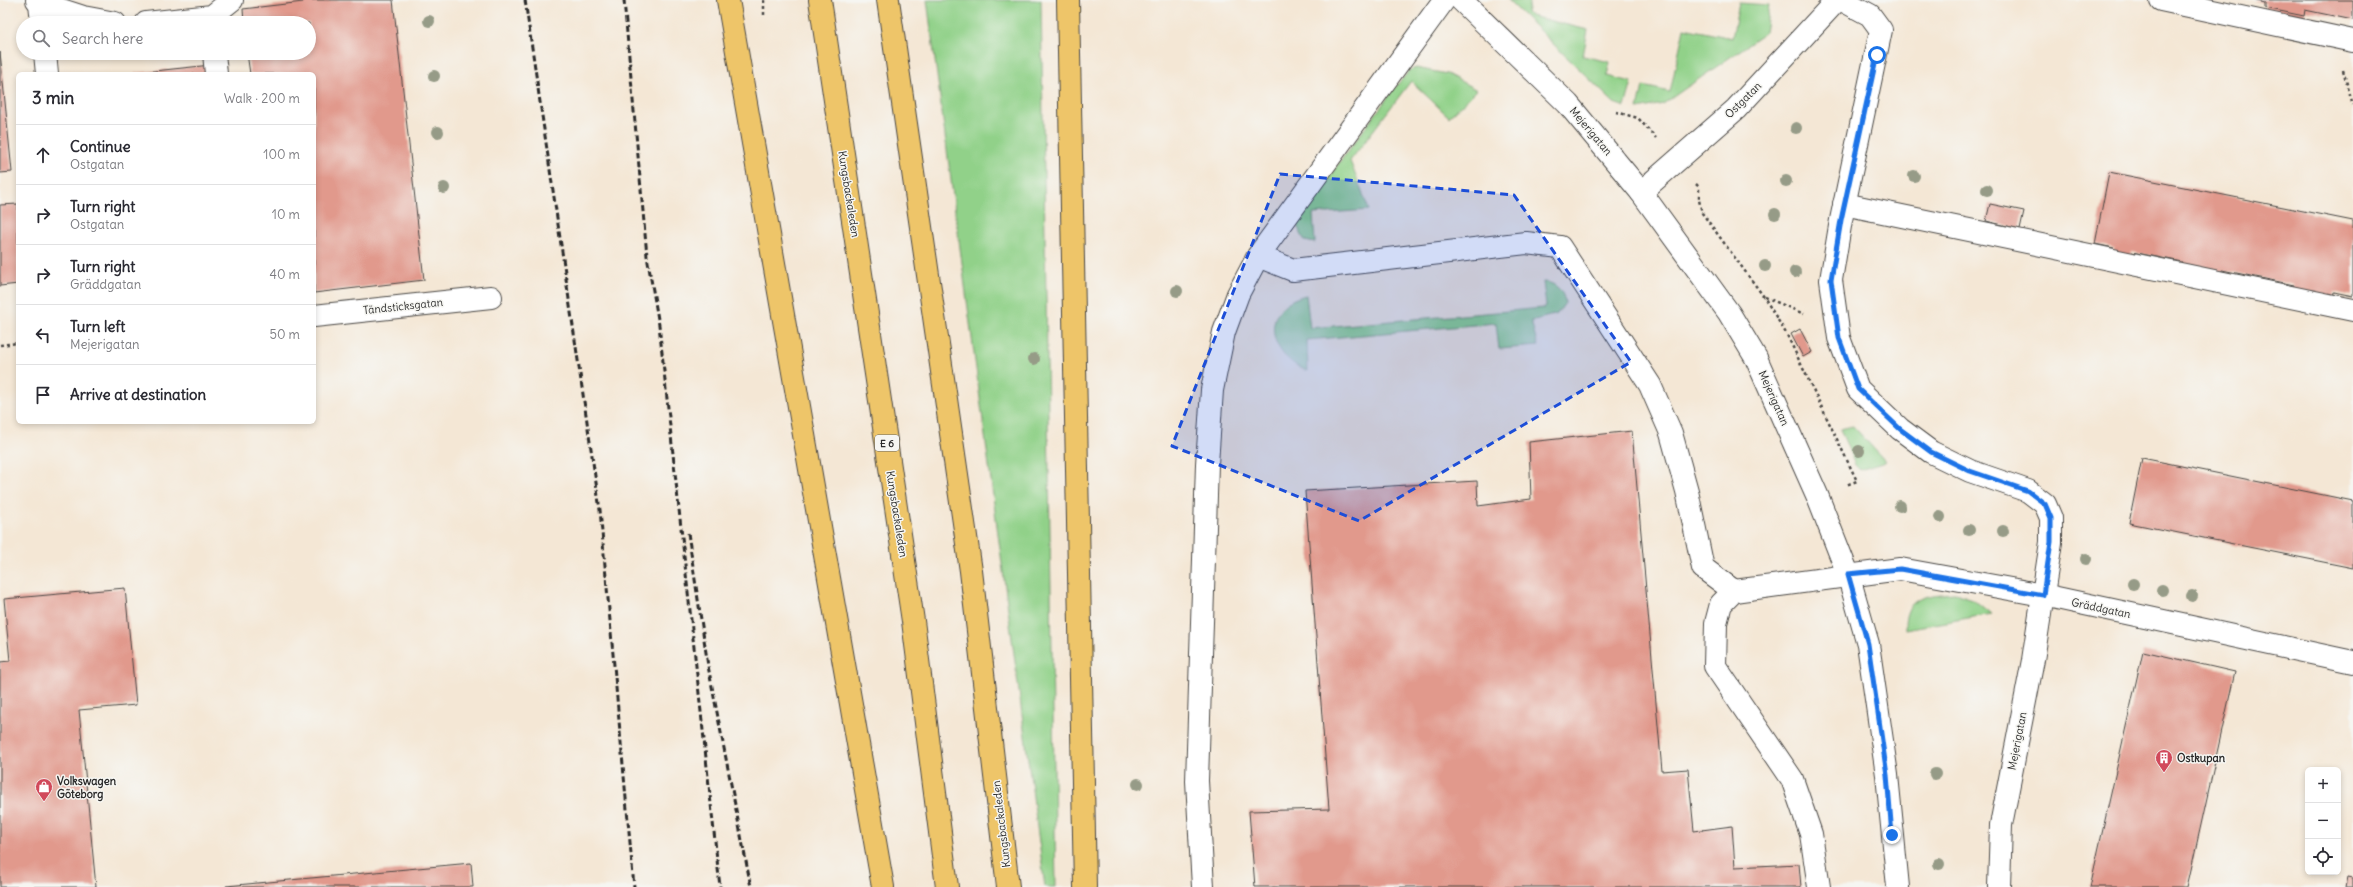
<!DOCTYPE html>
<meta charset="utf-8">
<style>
body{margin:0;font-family:Delius,sans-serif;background:#f2f2f3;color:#2b2b33}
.controls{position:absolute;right:12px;bottom:12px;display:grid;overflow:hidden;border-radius:6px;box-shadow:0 2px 6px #0003}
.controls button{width:36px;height:36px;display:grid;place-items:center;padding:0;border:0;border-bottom:1px solid #e1e1e2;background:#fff;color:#2b2b33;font:20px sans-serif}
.stop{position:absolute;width:12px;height:12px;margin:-9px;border:3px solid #1a73e8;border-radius:50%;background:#fff}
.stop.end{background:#1a73e8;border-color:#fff;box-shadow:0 1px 4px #0008}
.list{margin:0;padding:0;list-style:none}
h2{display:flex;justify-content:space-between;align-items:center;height:52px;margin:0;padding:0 16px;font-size:17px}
h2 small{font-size:13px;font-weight:400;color:#7c7c81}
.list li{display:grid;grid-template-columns:26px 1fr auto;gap:12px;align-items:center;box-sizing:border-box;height:60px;padding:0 16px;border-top:1px solid #e1e1e2}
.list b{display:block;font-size:15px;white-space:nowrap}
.list p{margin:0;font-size:13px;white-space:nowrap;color:#7c7c81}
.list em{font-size:13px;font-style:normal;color:#7c7c81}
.icon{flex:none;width:22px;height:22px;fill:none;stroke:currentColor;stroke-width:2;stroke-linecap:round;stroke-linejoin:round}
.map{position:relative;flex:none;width:2353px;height:887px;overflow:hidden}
.search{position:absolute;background:#fff;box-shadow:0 2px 6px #0003;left:16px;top:16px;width:300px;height:44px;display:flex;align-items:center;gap:10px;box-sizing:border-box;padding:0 14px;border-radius:22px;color:#7c7c81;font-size:15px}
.panel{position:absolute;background:#fff;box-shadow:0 2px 6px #0003;left:16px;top:72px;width:300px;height:352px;border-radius:6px}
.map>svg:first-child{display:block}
.green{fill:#91d189;stroke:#5e7e5a}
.building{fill:#e1998c}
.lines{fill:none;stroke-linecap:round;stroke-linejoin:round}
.minor-casing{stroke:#494744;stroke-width:24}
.highway-casing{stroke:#494744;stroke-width:24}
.path{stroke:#494744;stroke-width:2.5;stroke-dasharray:3 3;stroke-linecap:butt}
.minor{stroke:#fff;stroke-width:22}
.highway{stroke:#eec569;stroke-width:22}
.rail{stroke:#2b2b2b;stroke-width:3;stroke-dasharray:6 3;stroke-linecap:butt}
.tree{fill:#969b87}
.route{stroke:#1a73e8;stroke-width:5}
.marked{fill:#1d4ed8;fill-opacity:0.2;stroke:#1d4ed8;stroke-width:3;stroke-dasharray:8 5;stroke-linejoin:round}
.labels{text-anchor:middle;stroke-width:3;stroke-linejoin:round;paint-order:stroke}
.shield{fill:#f6f6f2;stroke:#686867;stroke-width:1}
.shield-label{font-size:10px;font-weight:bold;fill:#2b2b2b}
.street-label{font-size:11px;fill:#2b2b2b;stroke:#f6f6f2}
.poi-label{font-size:11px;font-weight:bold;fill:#2b2b2b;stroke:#f6f6f2;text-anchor:start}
</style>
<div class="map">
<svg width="2353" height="887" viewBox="0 0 2353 887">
<rect width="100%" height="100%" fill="#f6f6f2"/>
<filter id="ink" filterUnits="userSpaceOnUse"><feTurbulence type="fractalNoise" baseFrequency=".025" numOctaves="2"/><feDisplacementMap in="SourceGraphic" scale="8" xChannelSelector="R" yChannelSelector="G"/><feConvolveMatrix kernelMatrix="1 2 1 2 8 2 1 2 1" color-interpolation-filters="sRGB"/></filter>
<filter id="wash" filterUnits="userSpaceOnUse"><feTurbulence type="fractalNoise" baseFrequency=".012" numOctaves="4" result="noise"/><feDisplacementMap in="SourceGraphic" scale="16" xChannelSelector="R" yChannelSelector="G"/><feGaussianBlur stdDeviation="0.9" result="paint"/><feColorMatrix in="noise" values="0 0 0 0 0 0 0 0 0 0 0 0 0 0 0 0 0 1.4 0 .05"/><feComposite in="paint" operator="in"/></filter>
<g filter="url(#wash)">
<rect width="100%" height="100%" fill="#f4e7d5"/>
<g class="green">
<polygon points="927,0 1041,0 1056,887 1045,887"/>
<polygon points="1508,0 1530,0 1527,13 1531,16 1588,30 1583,56 1610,62 1607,76 1632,82 1625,107 1614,103"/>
<polygon points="1739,3 1769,5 1765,33 1663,104 1638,109 1643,86 1670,92 1684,28 1732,38"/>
<polygon points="1416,68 1447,74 1477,90 1449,117 1411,81 1350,161 1369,210 1313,214 1315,243 1305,241 1297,226 1299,217 1397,85 1410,70"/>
<path d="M1543 282C1555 282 1564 291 1565 303L1557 314 1531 321 1538 346 1499 349 1496 323 1307 340 1308 371C1267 356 1258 306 1306 295L1310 328 1544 308 1546 306Z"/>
<polygon points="1853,426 1885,461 1882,463 1860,470 1855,465 1840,429"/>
<path d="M1955 593 1973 599 1991 614 1905 629C1904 595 1928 595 1955 593Z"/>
</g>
<g id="blocks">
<g class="building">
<polygon points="303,0 393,0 424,280 314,293 314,74 250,74 247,53 309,53 309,23 244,23 243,9 303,2"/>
<polygon points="2253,0 2353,0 2353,20 2305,10 2304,16 2265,8 2265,3"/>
<polygon points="0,52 12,172 0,173"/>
<polygon points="211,65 212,74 135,74 135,73"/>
<polygon points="2109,172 2353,221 2353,296 2334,292 2333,298 2293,290 2294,285 2222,270 2220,276 2181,268 2182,262 2132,252 2131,258 2113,255 2114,248 2095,244"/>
<polygon points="18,204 18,284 0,286 0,205"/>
<polygon points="1990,204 2024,211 2020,229 1986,221"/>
<polygon points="1800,329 1812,352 1803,357 1791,334"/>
<polygon points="1632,431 1662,771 1688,769 1694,831 1732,826 1735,867 1799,864 1801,887 1255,887 1249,811 1329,809 1305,491 1477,481 1478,506 1531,499 1529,442"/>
<polygon points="2142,458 2353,501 2353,568 2129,523"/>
<polygon points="125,588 136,705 79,710 96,887 0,887 0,662 10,661 4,599"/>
<polygon points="2143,651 2235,672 2190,874 2187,887 2090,887"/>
<polygon points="471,863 473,887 226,887 226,886"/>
<polygon points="2348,877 2353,878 2353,887 2346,887"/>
</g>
</g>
</g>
<g filter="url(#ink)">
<use href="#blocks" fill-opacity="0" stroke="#494744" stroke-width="1"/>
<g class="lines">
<defs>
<g id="minor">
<polyline points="37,0 40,3 83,17 115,23"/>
<polyline points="1461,0 1568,104 1641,192 1729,313 1756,358 1817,495 1848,574 1868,644 1887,775 1898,887"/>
<polyline points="1842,0 1870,15 1881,30 1841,220 1831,280 1839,338 1858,389 1900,429 1931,452 1970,471 2028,491 2045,504 2051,518 2051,542 2033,660 2001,825 1999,887"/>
<polyline points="2161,0 2353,41"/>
<polyline points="40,3 42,23"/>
<polyline points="146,23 212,16 232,0"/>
<polyline points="45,53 47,74"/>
<polyline points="214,53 216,74"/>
<polyline points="1641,192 1736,109 1837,0"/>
<polyline points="1844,204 2353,310"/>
<polyline points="1258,256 1293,270 1526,243 1560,247 1650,385 1671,433 1687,491 1703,568 1734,591"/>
<polyline points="314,316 491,297"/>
<polyline points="1203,887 1197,781 1207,464 1212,390 1224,332 1238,294 1258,256 1444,0"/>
<polyline points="1819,887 1811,834 1792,779 1715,666 1716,623 1721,604 1734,591 1900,569 2043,595 2353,662"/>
</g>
<g id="highway">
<polyline points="728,0 883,887"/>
<polyline points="820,0 913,621 947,887"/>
<polyline points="888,0 971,571 1008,887"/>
<polyline points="1068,0 1085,887"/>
</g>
</defs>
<use href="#minor" class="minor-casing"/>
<use href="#highway" class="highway-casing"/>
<g class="path">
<polyline points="764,0 764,15"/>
<polyline points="2343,70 2353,105"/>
<polyline points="1616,112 1638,118 1656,138"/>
<polyline points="1696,184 1699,187 1699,200 1702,213 1764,297 1787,335 1857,481 1846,485"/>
<polyline points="1765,297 1804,314"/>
<polyline points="0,345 18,343"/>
</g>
<use href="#minor" class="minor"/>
<use href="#highway" class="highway"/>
<g class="rail">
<polyline points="525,0 600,510 634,887"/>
<polyline points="624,0 647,256 659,325 720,887"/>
<polyline points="688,533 708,666 751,887"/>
</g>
</g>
<g class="tree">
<circle cx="429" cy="21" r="6"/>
<circle cx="434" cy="76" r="6"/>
<circle cx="1796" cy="128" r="6"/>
<circle cx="438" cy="132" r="6"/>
<circle cx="1914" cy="176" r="6"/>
<circle cx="1786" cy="181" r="6"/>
<circle cx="444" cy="188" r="6"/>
<circle cx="1987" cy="190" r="6"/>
<circle cx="1775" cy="214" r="6"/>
<circle cx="1765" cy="266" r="6"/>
<circle cx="1795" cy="272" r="6"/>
<circle cx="1177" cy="291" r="6"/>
<circle cx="1034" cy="359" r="6"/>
<circle cx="1859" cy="451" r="6"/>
<circle cx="1900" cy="506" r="6"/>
<circle cx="1940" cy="517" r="6"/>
<circle cx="1969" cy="530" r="6"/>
<circle cx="2003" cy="531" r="6"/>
<circle cx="2086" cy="559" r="6"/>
<circle cx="2133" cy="584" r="6"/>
<circle cx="2162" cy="590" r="6"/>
<circle cx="2192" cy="596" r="6"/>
<circle cx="1935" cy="774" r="6"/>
<circle cx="1138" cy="784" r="6"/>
<circle cx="1939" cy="864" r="6"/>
</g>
</g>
<g class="lines" filter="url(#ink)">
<polyline class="route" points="1877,55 1841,220 1831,280 1839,338 1858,389 1900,429 1931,452 1970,471 2028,491 2045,504 2051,518 2051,542 2043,595 1900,569 1848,574 1868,644 1887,775 1892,835"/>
</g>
<path class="marked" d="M1280 174 1514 195 1631 362 1359 521 1172 446Z"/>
<defs>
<symbol id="building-pin" viewBox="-11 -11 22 30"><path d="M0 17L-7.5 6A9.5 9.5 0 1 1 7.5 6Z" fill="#d1495b" stroke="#f6f6f2"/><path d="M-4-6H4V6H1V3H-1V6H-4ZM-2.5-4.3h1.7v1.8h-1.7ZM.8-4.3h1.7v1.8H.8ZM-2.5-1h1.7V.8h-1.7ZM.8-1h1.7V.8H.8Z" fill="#fff"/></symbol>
<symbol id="shop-pin" viewBox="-11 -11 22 30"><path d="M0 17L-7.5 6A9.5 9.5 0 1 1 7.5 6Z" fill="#d1495b" stroke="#f6f6f2"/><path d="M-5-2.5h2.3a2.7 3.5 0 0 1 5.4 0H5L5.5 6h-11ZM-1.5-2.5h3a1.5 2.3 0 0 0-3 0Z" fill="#fff"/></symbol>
</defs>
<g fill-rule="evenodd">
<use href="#building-pin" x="2154" y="748" width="20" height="27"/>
<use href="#shop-pin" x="34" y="777" width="20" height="27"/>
</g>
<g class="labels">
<rect class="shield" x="875" y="435" width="24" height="16" rx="3"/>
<g class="shield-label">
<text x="887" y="447">E 6</text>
</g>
<g class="street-label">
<text transform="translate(1743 100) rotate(-45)" y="4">Ostgatan</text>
<text transform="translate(1591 131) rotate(50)" y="4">Mejerigatan</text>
<text transform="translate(849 194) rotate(81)" y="4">Kungsbackaleden</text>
<text transform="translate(403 306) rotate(-6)" y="4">Tändsticksgatan</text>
<text transform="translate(1774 398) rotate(66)" y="4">Mejerigatan</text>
<text transform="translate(897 514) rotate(81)" y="4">Kungsbackaleden</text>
<text transform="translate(2101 608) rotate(12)" y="4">Gräddgatan</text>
<text transform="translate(2017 741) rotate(-79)" y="4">Mejerigatan</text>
<text transform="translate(1001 824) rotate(-97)" y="4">Kungsbackaleden</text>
</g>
<g class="poi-label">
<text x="2177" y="762">Ostkupan</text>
<text x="57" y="785">Volkswagen<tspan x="57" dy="13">Göteborg</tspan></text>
</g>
</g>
</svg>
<div class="controls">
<button>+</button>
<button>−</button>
<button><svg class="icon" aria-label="locate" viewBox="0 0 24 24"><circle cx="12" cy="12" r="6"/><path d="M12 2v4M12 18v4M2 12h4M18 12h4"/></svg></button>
</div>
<div class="stop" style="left:1877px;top:55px"></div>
<div class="stop end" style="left:1892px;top:835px"></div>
<div class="search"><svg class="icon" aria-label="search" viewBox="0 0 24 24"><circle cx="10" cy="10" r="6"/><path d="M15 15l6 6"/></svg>Search here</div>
<section class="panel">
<h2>3 min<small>Walk · 200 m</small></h2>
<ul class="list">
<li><svg class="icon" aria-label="ahead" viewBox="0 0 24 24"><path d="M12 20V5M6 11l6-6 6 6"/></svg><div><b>Continue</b><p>Ostgatan</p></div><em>100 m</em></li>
<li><svg class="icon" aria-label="right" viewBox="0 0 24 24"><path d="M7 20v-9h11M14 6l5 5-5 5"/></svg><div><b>Turn right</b><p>Ostgatan</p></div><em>10 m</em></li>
<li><svg class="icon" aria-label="right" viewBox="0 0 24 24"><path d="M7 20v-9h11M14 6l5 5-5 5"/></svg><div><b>Turn right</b><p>Gräddgatan</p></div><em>40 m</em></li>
<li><svg class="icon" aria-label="left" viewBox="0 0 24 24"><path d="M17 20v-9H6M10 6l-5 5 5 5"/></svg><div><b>Turn left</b><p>Mejerigatan</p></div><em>50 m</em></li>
<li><svg class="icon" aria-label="arrive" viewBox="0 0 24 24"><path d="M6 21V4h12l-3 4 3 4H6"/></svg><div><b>Arrive at destination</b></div></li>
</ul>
</section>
</div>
